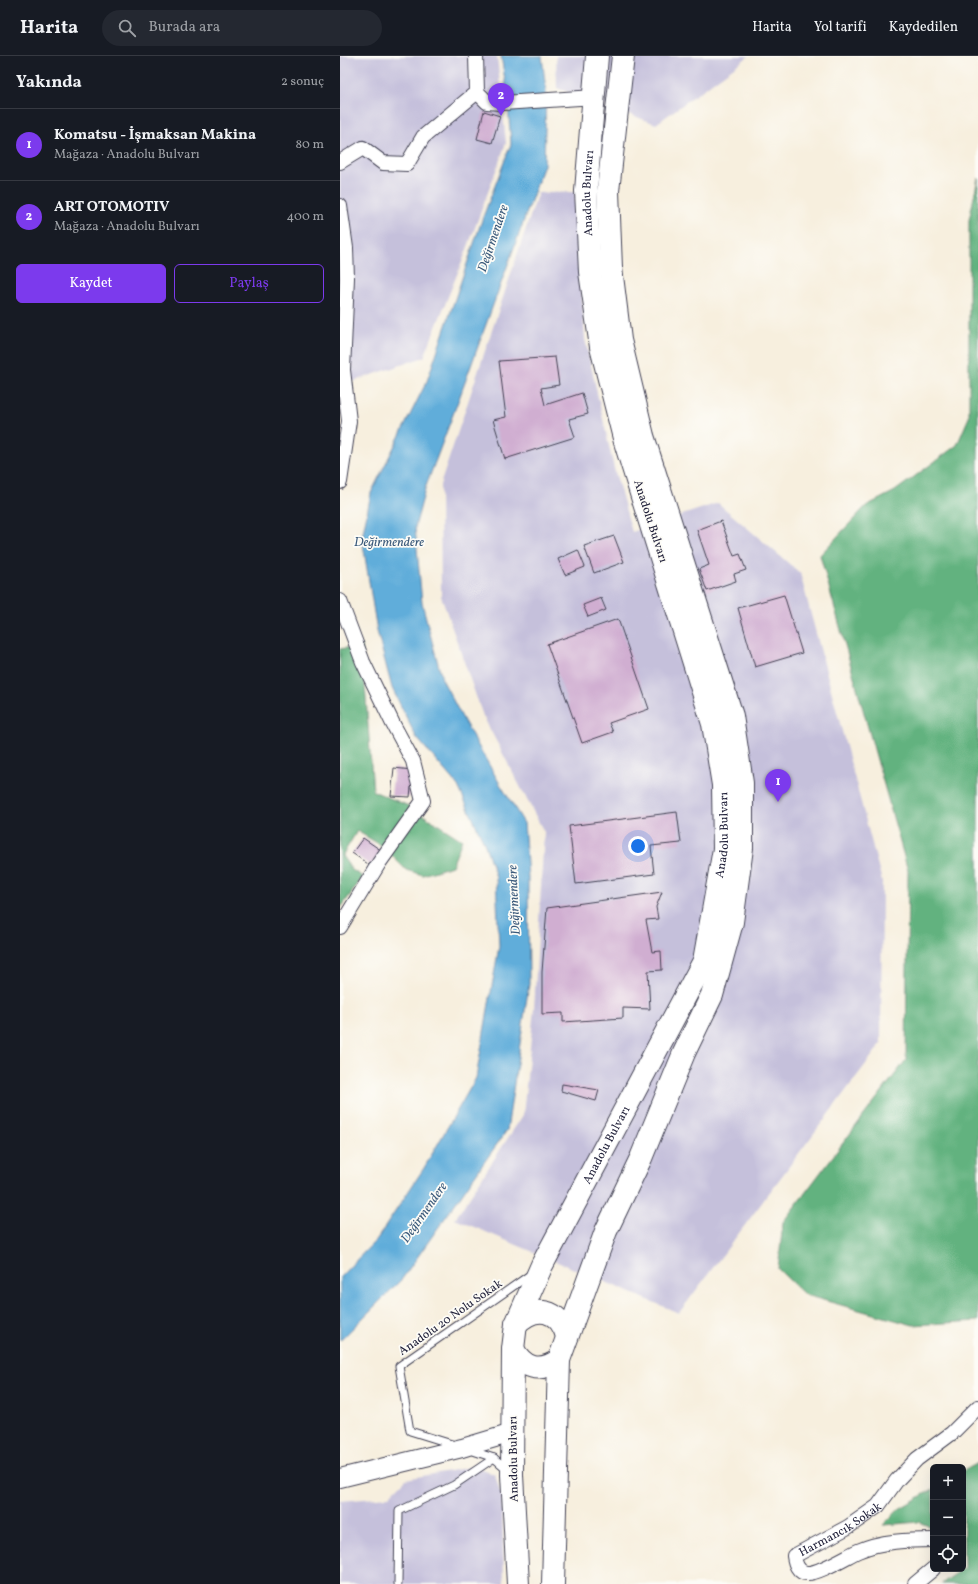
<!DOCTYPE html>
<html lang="tr">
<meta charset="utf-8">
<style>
body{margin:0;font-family:Vollkorn,serif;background:#242831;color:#f1f3f6}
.controls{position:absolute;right:12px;bottom:12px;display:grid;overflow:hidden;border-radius:6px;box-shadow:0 4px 16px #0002}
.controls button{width:36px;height:36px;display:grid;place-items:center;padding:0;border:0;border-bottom:1px solid #363941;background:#171b24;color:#f1f3f6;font:20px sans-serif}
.you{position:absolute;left:298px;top:790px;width:14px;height:14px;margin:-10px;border:3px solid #fff;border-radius:50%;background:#1a73e8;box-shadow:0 0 0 6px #1a73e833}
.badge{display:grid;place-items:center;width:26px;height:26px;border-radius:50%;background:#7c3aed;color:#fff;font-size:13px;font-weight:700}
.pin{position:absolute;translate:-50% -33px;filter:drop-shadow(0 1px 2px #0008)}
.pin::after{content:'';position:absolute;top:21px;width:14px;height:12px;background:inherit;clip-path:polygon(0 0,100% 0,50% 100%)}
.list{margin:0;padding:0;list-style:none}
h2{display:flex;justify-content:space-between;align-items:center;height:52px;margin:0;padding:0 16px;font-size:17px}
h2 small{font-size:13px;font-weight:400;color:#9ea1a6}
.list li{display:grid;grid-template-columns:26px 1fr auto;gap:12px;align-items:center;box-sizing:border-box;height:72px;padding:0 16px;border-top:1px solid #363941}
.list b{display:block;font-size:15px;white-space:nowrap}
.list p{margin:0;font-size:13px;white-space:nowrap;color:#9ea1a6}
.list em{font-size:13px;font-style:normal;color:#9ea1a6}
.actions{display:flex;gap:8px;padding:12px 16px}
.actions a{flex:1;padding:9px 0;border:1px solid #7c3aed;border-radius:6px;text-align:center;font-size:14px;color:#7c3aed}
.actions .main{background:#7c3aed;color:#fff}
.icon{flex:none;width:22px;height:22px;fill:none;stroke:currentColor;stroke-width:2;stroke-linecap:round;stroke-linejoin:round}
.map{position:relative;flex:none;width:638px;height:1528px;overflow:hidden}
header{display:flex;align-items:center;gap:24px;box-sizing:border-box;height:56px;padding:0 20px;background:#171b24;border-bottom:1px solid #363941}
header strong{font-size:19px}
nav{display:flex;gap:22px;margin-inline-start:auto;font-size:14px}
.search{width:280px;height:36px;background:#242831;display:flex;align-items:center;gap:10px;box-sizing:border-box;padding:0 14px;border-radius:22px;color:#9ea1a6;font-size:15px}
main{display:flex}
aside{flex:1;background:#171b24}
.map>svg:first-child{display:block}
.industrial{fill:#c5c0db}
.forest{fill:#62b27f;stroke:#426a5d}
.water{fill:#61adda;stroke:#42688a}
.building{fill:#d0aed1}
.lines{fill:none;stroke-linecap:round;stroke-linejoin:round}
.service-casing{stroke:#424153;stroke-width:9}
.minor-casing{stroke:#424153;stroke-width:16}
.tertiary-casing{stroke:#424153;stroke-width:20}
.trunk-casing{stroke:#424153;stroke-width:24}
.service{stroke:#fff;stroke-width:7}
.minor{stroke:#fff;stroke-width:14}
.tertiary{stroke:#fff;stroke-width:18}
.trunk{stroke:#fff;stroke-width:22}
.labels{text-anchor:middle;stroke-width:3.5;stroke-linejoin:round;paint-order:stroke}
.street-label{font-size:12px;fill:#22223b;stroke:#fdfcf7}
.water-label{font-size:13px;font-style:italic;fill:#3b5a7b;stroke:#fdfcf7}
</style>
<header>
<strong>Harita</strong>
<div class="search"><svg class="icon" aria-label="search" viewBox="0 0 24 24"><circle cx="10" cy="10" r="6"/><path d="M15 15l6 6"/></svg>Burada ara</div>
<nav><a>Harita</a><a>Yol tarifi</a><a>Kaydedilen</a></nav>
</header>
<main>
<aside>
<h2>Yakında<small>2 sonuç</small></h2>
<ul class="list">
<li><span class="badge">1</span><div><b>Komatsu - İşmaksan Makina</b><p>Mağaza · Anadolu Bulvarı</p></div><em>80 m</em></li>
<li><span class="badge">2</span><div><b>ART OTOMOTIV</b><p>Mağaza · Anadolu Bulvarı</p></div><em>400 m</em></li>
</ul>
<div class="actions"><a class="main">Kaydet</a><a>Paylaş</a></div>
</aside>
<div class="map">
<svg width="638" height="1528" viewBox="0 0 638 1528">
<rect width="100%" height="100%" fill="#fdfcf7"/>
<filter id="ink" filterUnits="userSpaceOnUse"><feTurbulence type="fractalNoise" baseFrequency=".025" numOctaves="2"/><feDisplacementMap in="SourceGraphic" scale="8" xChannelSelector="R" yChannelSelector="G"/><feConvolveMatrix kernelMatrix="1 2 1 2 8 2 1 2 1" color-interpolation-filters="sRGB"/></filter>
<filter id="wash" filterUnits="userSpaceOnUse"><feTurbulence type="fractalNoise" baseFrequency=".012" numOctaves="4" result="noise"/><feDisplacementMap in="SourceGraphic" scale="16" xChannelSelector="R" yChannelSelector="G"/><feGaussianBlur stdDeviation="0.9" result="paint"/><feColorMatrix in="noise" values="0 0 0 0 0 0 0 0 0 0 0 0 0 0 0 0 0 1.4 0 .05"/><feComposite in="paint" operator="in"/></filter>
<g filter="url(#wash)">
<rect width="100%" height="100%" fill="#f7efde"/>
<g class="industrial">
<polygon points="0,0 157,0 166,87 126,196 84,301 0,330"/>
<polygon points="216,0 409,0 316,68 217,32"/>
<polygon points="235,136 245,283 274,412 292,476 378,447 460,517 542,825 541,988 339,1257 115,1163 183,1059 194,953 204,776 143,660 101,540 100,429 198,137"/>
<polygon points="136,1410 155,1419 162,1442 164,1528 0,1528 0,1445 48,1441 66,1423"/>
</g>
<g class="forest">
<polygon points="638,122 638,1265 573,1269 465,1239 438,1213 443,1166 566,1004 568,815 480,499 526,450 555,435 617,389 629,361 629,164"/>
<polygon points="22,589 33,735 69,750 122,784 112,810 83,819 66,814 42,790 17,775 2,800 12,814 23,821 0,853 0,593"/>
<polygon points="638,1407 638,1528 601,1528 624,1512 623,1415"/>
<polygon points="593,1433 593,1472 579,1466 543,1469 559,1453"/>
</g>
<polygon class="water" points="161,0 202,0 206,35 204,109 120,340 86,430 75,471 82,547 102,623 124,665 160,728 184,767 188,821 189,928 167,1074 62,1223 0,1285 0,1221 37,1183 84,1112 136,1022 159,890 156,821 145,789 118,730 76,681 52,632 37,575 22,482 31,437 87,325 143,161 171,88 167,36"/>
<g id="blocks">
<g class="building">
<polygon points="144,55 160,60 152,87 137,83"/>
<polygon points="215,301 219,329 201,332 205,349 242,337 248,358 229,363 235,381 165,403 153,364 166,361 159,305"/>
<polygon points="381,465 394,500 400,498 406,514 394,518 396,525 367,535 359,513 369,509 357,474"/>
<polygon points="274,480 284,506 254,517 244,490"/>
<polygon points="238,494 245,511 225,519 218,503"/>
<polygon points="444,539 462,597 415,611 398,552"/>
<polygon points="261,542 266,554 248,561 243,549"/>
<polygon points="278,563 309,653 269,667 273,676 242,687 207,588"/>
<polygon points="54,712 72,714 73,731 71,731 70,741 51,740"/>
<polygon points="337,756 341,787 311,790 314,818 236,828 229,770"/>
<polygon points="23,782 42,795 31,810 12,797"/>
<polygon points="322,836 316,851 318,863 306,864 312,896 321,895 322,914 308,915 310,953 283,952 283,962 223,966 223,957 202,958 202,916 207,852"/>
<polygon points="222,1028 259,1034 256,1045 221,1035"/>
</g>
</g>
</g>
<g filter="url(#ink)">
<use href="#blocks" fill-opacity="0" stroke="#424153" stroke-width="1"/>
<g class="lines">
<defs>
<g id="service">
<polyline points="115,1389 70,1375 59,1310 191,1218"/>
<polyline points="130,1394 154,1402 168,1414"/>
<polyline points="58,1528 59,1455 114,1429 154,1402"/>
</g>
<g id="minor">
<polyline points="136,0 137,36 147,46 162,47 255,41"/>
<polyline points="0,106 23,92 43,107 67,108 83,81 137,36"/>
<polyline points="0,150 6,192 7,222 3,314 9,365 0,426"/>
<polyline points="0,545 23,606 53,668 73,705 83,745 39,807 0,871"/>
<path id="s1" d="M593 1484C568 1484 541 1485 518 1495 507 1500 478 1518 467 1517 458 1517 455 1507 454 1500L508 1471 538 1450 557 1424 577 1403 612 1377 638 1351"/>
<polyline points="575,1528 593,1513"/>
</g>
<polyline id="tertiary" points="0,1422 122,1392 172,1377"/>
<g id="trunk">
<path d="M176 1268C196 1248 219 1253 227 1280"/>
<path d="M173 1293C184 1313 200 1317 219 1304"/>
<path id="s2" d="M178 1528 172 1419 173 1293 176 1268 202 1209 364 905 384 793 383 729 373 668 285 386 261 291 250 216 246 135 257 0"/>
<polyline points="213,1528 219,1304 266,1175 301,1102 344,997 372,939 392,866 402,792 402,727 392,660 303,380 280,284 271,212 268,135 283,0"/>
</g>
</defs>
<use href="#service" class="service-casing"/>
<use href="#minor" class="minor-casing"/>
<use href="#tertiary" class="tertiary-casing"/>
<use href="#trunk" class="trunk-casing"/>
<use href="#service" class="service"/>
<use href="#minor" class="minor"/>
<use href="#tertiary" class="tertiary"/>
<use href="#trunk" class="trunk"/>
</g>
</g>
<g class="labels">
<g class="street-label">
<text dy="4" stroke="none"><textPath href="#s2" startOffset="1457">Anadolu Bulvarı</textPath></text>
<text transform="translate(311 465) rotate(72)" y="4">Anadolu Bulvarı</text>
<text dy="4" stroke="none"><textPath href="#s2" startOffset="797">Anadolu Bulvarı</textPath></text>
<text dy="4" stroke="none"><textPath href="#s2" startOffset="461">Anadolu Bulvarı</textPath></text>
<text transform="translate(110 1261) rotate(-35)" y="4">Anadolu 20 Nolu Sokak</text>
<text transform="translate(173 1403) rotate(-91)" y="4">Anadolu Bulvarı</text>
<text dy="4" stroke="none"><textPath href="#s1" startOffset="209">Harmancık Sokak</textPath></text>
</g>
<g class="water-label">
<text transform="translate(152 182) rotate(-71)" y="5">Değirmendere</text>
<text x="49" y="490">Değirmendere</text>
<text transform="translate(173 844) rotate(-93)" y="5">Değirmendere</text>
<text transform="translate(83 1156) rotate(-55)" y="5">Değirmendere</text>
</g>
</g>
</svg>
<div class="controls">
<button>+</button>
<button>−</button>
<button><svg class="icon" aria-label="locate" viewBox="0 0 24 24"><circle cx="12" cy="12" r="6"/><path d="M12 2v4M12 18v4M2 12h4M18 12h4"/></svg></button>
</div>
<div class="you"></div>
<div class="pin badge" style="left:438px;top:746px">1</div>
<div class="pin badge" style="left:161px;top:60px">2</div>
</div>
</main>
